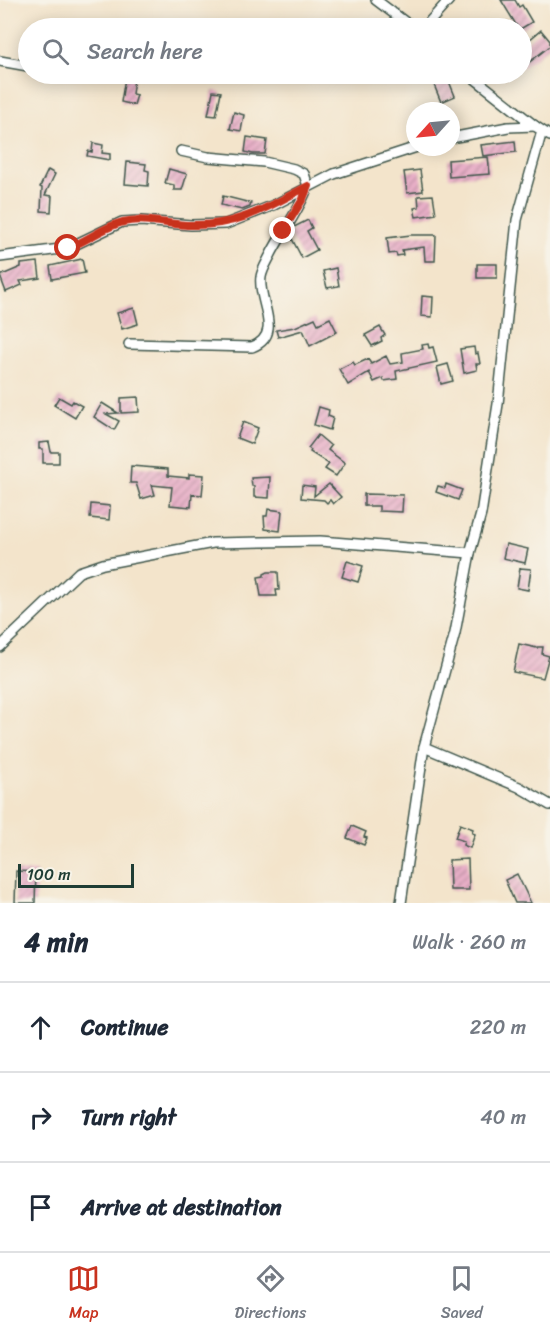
<!DOCTYPE html>
<meta charset="utf-8">
<style>
body{margin:0;font-family:Sriracha,sans-serif;background:#f6f6f7;color:#1f2937}
.compass{position:absolute;left:406px;top:102px;width:54px;height:54px;border-radius:50%;background:#fff;box-shadow:0 3px 15px #0003;rotate:243deg}
.scale{position:absolute;left:18px;bottom:15px;width:116px;box-sizing:border-box;padding-left:6px;border:3px solid #1f3d34;border-top:0;font-size:16px;line-height:21px;white-space:nowrap;color:#1f3d34;-webkit-text-stroke:4px #f7f3e8;paint-order:stroke}
.stop{position:absolute;width:18px;height:18px;margin:-14px;border:4px solid #c8321e;border-radius:50%;background:#fff}
.stop.end{background:#c8321e;border-color:#fff;box-shadow:0 2px 6px #0008}
.list{margin:0;padding:0;list-style:none}
h2{display:flex;justify-content:space-between;align-items:center;height:78px;margin:0;padding:0 24px;font-size:26px}
h2 small{font-size:20px;font-weight:400;color:#747a83}
.list li{display:grid;grid-template-columns:39px 1fr auto;gap:18px;align-items:center;box-sizing:border-box;height:90px;padding:0 24px;border-top:2px solid #e0e1e3}
.list b{display:block;font-size:22px;white-space:nowrap}
.list em{font-size:20px;font-style:normal;color:#747a83}
.icon{flex:none;width:33px;height:33px;fill:none;stroke:currentColor;stroke-width:2;stroke-linecap:round;stroke-linejoin:round}
.map{position:relative;flex:none;width:550px;height:903px;overflow:hidden}
.search{position:absolute;background:#fff;box-shadow:0 3px 15px #0003;left:18px;right:18px;top:18px;height:66px;display:flex;align-items:center;gap:15px;box-sizing:border-box;padding:0 21px;border-radius:33px;color:#747a83;font-size:22px}
.sheet{height:348px;background:#fff}
nav{display:flex;justify-content:space-around;align-items:center;box-sizing:border-box;height:84px;border-top:2px solid #e0e1e3;background:#fff;font-size:16px;color:#747a83}
nav a{display:grid;justify-items:center;gap:3px}
nav .on{color:#c8321e}
.map>svg:first-child{display:block}
.building{fill:url(#building-hatch)}
.lines{fill:none;stroke-linecap:round;stroke-linejoin:round}
.street-casing{stroke:#3f564b;stroke-width:12}
.street{stroke:#fff;stroke-width:9}
.route{stroke:#c8321e;stroke-width:8}
</style>
<div class="map">
<svg width="550" height="903" viewBox="0 0 550 903">
<defs>
<pattern id="building-hatch" width="6" height="6" patternUnits="userSpaceOnUse" patternTransform="scale(1.5)"><rect width="6" height="6" fill="#e8afc7"/><path d="M-1 1l2-2M0 6l6-6M5 7l2-2" fill="none" stroke="#bb90a2"/></pattern>
</defs>
<rect width="100%" height="100%" fill="#f7f3e8"/>
<filter id="ink" filterUnits="userSpaceOnUse"><feTurbulence type="fractalNoise" baseFrequency=".0167" numOctaves="2"/><feDisplacementMap in="SourceGraphic" scale="12" xChannelSelector="R" yChannelSelector="G"/><feConvolveMatrix kernelMatrix="1 2 1 2 8 2 1 2 1" color-interpolation-filters="sRGB"/></filter>
<filter id="wash" filterUnits="userSpaceOnUse"><feTurbulence type="fractalNoise" baseFrequency=".008" numOctaves="4" result="noise"/><feDisplacementMap in="SourceGraphic" scale="24" xChannelSelector="R" yChannelSelector="G"/><feGaussianBlur stdDeviation="1.35" result="paint"/><feColorMatrix in="noise" values="0 0 0 0 0 0 0 0 0 0 0 0 0 0 0 0 0 1.4 0 .05"/><feComposite in="paint" operator="in"/></filter>
<g filter="url(#wash)">
<rect width="100%" height="100%" fill="#f3e4cb"/>
<g id="blocks">
<g class="building">
<polygon points="501,0 515,0 519,7 522,5 532,22 522,28 518,28"/>
<polygon points="541,30 550,41 550,46 522,68 522,46"/>
<polygon points="446,74 455,96 441,102 432,80"/>
<polygon points="125,78 134,79 132,94 137,95 134,105 121,102"/>
<polygon points="213,91 221,92 216,116 208,115"/>
<polygon points="234,112 244,115 241,131 230,129"/>
<polygon points="247,137 267,140 265,154 253,154 245,152"/>
<polygon points="515,141 516,152 483,156 481,145"/>
<polygon points="93,143 103,145 102,153 110,154 110,160 87,156 88,151 92,152"/>
<polygon points="488,157 490,174 449,177 448,160"/>
<polygon points="127,162 146,164 145,170 149,171 148,186 125,184"/>
<polygon points="169,169 187,174 182,190 174,190 174,185 165,183"/>
<polygon points="48,170 55,174 45,195 52,196 51,212 41,211 42,188 40,187"/>
<polygon points="420,170 423,191 407,193 404,172"/>
<polygon points="433,195 436,214 416,217 414,208 419,207 418,196"/>
<polygon points="223,196 251,203 250,207 242,210 221,205"/>
<polygon points="308,220 312,228 307,231 317,250 302,258 290,235 294,227"/>
<polygon points="411,235 436,235 435,261 425,261 424,247 402,250 403,255 397,256 396,253 389,254 387,238"/>
<polygon points="82,259 85,273 52,279 50,266"/>
<polygon points="38,262 40,278 20,281 22,285 6,292 0,276 21,267 21,264"/>
<rect x="477" y="264" width="20" height="14"/>
<polygon points="336,268 339,286 327,288 323,271"/>
<polygon points="422,296 433,297 432,317 421,316"/>
<polygon points="134,308 138,324 122,329 117,313"/>
<polygon points="315,318 318,324 330,318 337,332 310,346 303,330 278,337 276,330 295,327"/>
<polygon points="380,327 385,335 381,338 382,341 372,346 365,335"/>
<polygon points="428,344 429,348 433,347 437,362 396,371 397,379 384,381 383,378 374,382 369,372 348,385 339,369 353,362 355,365 368,359 371,364 386,356 390,364 403,362 402,353 423,349 422,345"/>
<polygon points="474,347 475,354 478,353 480,364 476,364 477,370 464,373 460,349"/>
<polygon points="448,364 453,381 441,384 437,367"/>
<polygon points="59,397 71,404 73,401 82,406 75,418 54,405"/>
<polygon points="138,397 139,412 121,413 121,398"/>
<polygon points="102,403 118,413 106,414 119,421 114,430 94,417"/>
<polygon points="319,407 329,410 328,416 333,418 330,430 314,425"/>
<polygon points="243,422 258,428 252,444 237,438"/>
<polygon points="318,435 331,446 328,450 345,463 336,476 325,469 329,464 310,452 311,450 308,448"/>
<polygon points="49,442 51,452 59,452 59,463 43,463 43,449 39,449 39,443"/>
<polygon points="131,466 168,469 168,476 189,478 189,474 204,475 202,495 192,494 191,507 170,505 172,487 152,485 155,495 141,499 136,483 130,483"/>
<polygon points="270,477 269,498 254,497 254,486 252,486 251,478"/>
<polygon points="329,484 341,497 333,504 330,500 327,503 324,500 301,498 302,485 315,487 314,496"/>
<polygon points="446,484 462,490 458,500 436,492 438,486 445,488"/>
<polygon points="364,494 403,495 402,512 379,511 379,506 364,506"/>
<polygon points="91,504 110,506 109,520 90,518"/>
<polygon points="268,509 282,511 280,531 265,529 264,516 267,516"/>
<polygon points="506,544 528,549 525,563 503,558"/>
<polygon points="347,561 363,566 358,582 342,577"/>
<polygon points="520,568 531,569 528,590 517,588"/>
<polygon points="268,572 278,572 279,590 276,590 277,596 261,596 258,577 264,576 264,574"/>
<polygon points="519,644 537,648 537,647 543,647 542,654 549,656 543,678 513,672"/>
<polygon points="460,824 473,829 472,833 475,834 470,848 463,845 464,841 455,838"/>
<polygon points="352,826 366,832 364,837 367,838 364,845 347,838"/>
<polygon points="468,859 469,890 450,890 449,860"/>
<polygon points="16,871 36,872 35,903 15,903"/>
<polygon points="517,874 531,903 515,903 505,880"/>
</g>
</g>
</g>
<g filter="url(#ink)">
<use href="#blocks" fill-opacity="0" stroke="#3f564b" stroke-width="1.5"/>
<g class="lines">
<defs>
<g id="street">
<polyline points="376,0 413,28"/>
<polyline points="424,28 449,0"/>
<polyline points="0,61 28,66"/>
<polyline points="469,74 535,126 550,136"/>
<polyline points="451,138 508,127 535,126"/>
<polyline points="0,257 68,248 122,222 141,221 191,225 226,224 274,205 334,174 417,147"/>
<path d="M129 344 252 347C285 334 257 301 261 277 262 270 267 262 270 256 282 232 299 211 308 186L304 174 294 169 264 162 208 157 181 151"/>
<polyline points="0,647 79,572 103,564 213,543 320,541 470,553"/>
<polyline points="424,747 519,787 550,805"/>
<polyline points="401,903 424,747 455,633 470,553 481,514 498,404 517,220 542,131"/>
</g>
</defs>
<use href="#street" class="street-casing"/>
<use href="#street" class="street"/>
</g>
</g>
<g class="lines" filter="url(#ink)">
<path class="route" d="M68 248C87 241 103 227 123 222 145 217 169 225 192 225 240 226 267 207 308 186L303 199 283 231"/>
</g>
</svg>
<svg class="compass" viewBox="-18 -18 36 36"><path d="M0-13l5 13h-10z" fill="#e53935"/><path d="M0 13l5-13h-10z" fill="#747a83"/></svg>
<div class="scale">100 m</div>
<div class="stop" style="left:68px;top:248px"></div>
<div class="stop end" style="left:283px;top:231px"></div>
<div class="search"><svg class="icon" aria-label="search" viewBox="0 0 24 24"><circle cx="10" cy="10" r="6"/><path d="M15 15l6 6"/></svg>Search here</div>
</div>
<section class="sheet">
<h2>4 min<small>Walk · 260 m</small></h2>
<ul class="list">
<li><svg class="icon" aria-label="ahead" viewBox="0 0 24 24"><path d="M12 20V5M6 11l6-6 6 6"/></svg><div><b>Continue</b></div><em>220 m</em></li>
<li><svg class="icon" aria-label="right" viewBox="0 0 24 24"><path d="M7 20v-9h11M14 6l5 5-5 5"/></svg><div><b>Turn right</b></div><em>40 m</em></li>
<li><svg class="icon" aria-label="arrive" viewBox="0 0 24 24"><path d="M6 21V4h12l-3 4 3 4H6"/></svg><div><b>Arrive at destination</b></div></li>
</ul>
</section>
<nav>
<a class="on"><svg class="icon" aria-label="map" viewBox="0 0 24 24"><path d="M3 6l6-2 6 2 6-2v14l-6 2-6-2-6 2zM9 4v14M15 6v14"/></svg>Map</a>
<a><svg class="icon" aria-label="directions" viewBox="0 0 24 24"><path d="M12 3l9 9-9 9-9-9zM9 14v-3h6M13 9l2 2-2 2"/></svg>Directions</a>
<a><svg class="icon" aria-label="saved" viewBox="0 0 24 24"><path d="M7 4h10v16l-5-4-5 4z"/></svg>Saved</a>
</nav>
